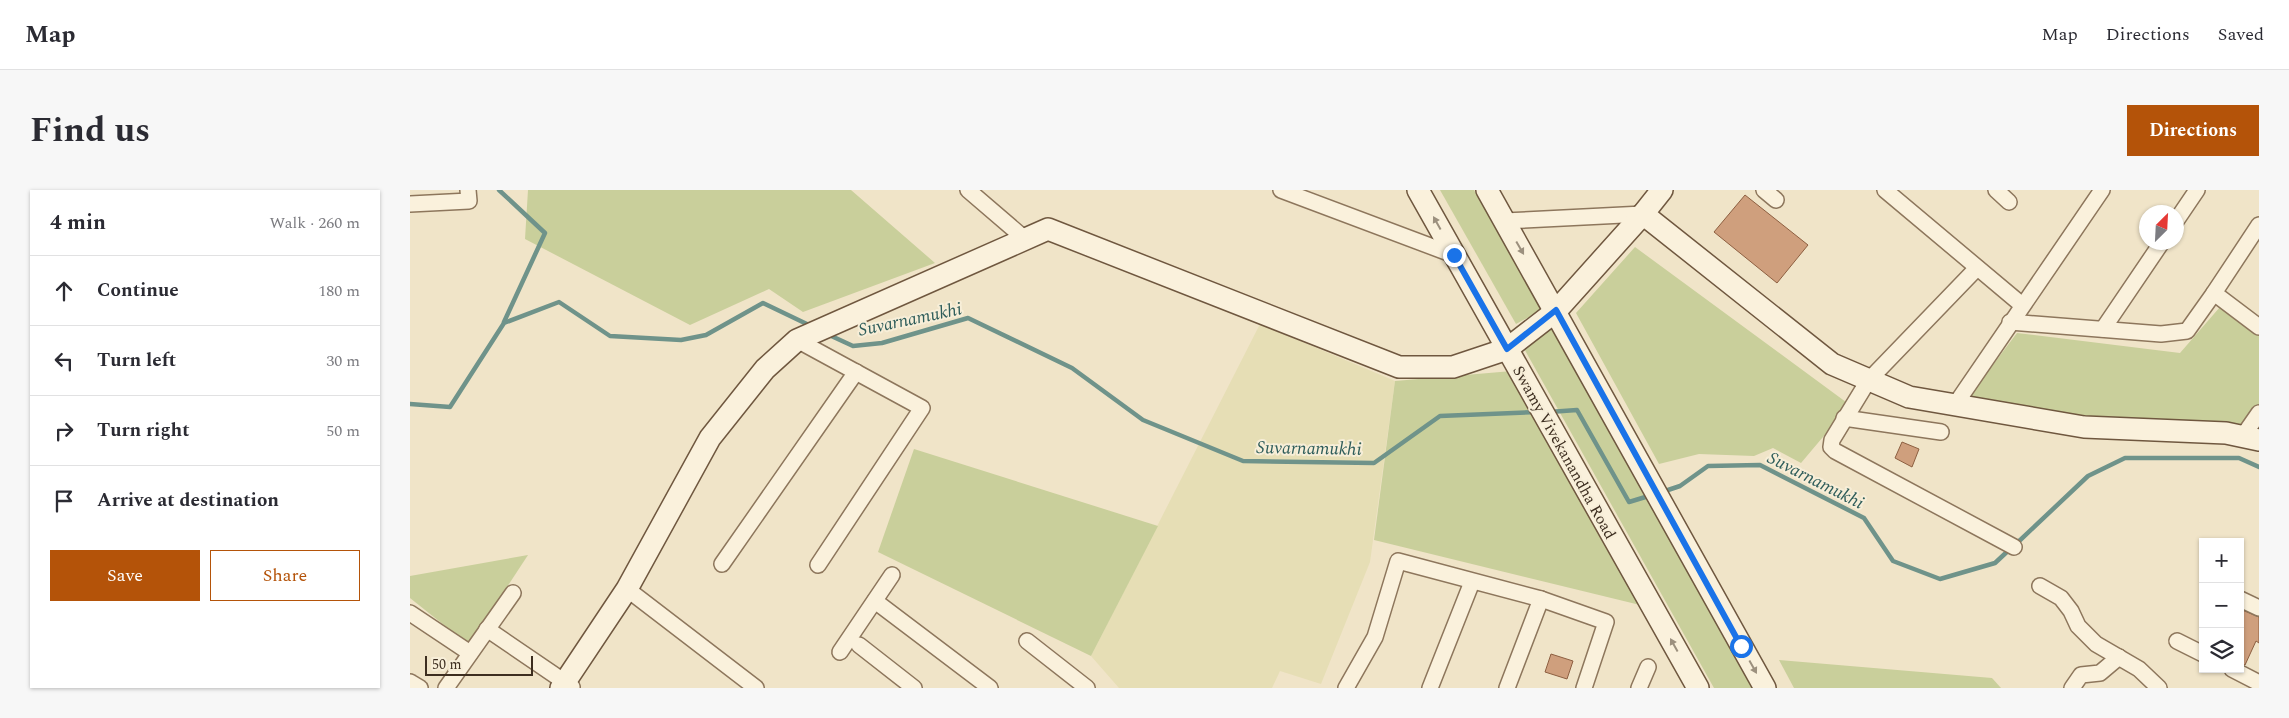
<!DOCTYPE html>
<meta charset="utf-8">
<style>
body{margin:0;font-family:Spectral,serif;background:#f7f7f7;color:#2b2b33}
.controls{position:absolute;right:15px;bottom:15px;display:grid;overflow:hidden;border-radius:0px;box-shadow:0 1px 4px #0004}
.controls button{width:45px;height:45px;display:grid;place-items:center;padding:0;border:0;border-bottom:1px solid #e1e1e2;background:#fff;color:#2b2b33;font:25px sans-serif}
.compass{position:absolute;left:1729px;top:15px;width:45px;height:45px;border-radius:50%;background:#fff;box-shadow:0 1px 4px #0004;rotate:24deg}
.scale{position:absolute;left:15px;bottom:12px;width:108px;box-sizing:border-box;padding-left:5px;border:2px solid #3d2e20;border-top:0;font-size:14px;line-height:18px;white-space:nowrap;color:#3d2e20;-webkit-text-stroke:4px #f7eed8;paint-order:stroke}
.stop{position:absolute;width:15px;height:15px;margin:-11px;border:4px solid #1a73e8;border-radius:50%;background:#fff}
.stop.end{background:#1a73e8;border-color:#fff;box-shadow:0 1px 5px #0008}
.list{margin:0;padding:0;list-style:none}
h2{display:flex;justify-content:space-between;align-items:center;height:65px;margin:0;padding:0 20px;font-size:21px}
h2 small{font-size:16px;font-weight:400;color:#7c7c81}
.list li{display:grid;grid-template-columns:32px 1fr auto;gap:15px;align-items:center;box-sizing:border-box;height:70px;padding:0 20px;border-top:1px solid #e1e1e2}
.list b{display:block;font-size:19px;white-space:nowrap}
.list em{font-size:16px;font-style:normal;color:#7c7c81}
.actions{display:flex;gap:10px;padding:15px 20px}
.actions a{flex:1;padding:11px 0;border:1px solid #b45309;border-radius:0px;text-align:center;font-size:18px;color:#b45309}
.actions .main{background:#b45309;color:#fff}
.icon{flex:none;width:28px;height:28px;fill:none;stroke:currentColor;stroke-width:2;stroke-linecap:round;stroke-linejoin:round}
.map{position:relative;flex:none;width:1849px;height:498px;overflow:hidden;border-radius:0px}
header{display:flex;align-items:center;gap:30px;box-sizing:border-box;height:70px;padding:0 25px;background:#fff;border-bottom:1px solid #e1e1e2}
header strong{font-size:24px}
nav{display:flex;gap:28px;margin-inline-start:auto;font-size:18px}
.intro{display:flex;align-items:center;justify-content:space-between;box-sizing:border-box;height:120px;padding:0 30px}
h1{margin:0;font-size:35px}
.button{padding:12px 22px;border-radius:0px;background:#b45309;color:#fff;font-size:18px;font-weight:700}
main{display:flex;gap:30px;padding:0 30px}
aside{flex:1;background:#fff;border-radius:0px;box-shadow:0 1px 4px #0004}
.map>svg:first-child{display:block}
.farmland{fill:#e6deb5}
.green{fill:#c9cf9b}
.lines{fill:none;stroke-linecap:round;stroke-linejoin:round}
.stream{stroke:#6f938a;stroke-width:4.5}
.building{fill:#cf9f7d;stroke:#8d5f41}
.street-casing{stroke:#8d765c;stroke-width:18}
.secondary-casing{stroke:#6f573f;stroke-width:24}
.street{stroke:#faf1dc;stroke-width:15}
.secondary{stroke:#faf1dc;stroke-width:21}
.oneway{fill:#9c907e}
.route{stroke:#1a73e8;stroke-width:6}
.labels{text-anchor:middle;stroke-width:4;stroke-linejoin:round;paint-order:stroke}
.street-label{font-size:16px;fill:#3d2e20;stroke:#f7eed8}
.water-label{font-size:18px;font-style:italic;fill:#2f5d5a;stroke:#f7eed8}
</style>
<header>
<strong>Map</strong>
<nav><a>Map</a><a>Directions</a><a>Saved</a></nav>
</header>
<div class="intro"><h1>Find us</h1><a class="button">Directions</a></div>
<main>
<aside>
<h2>4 min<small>Walk · 260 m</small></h2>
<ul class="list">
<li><svg class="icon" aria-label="ahead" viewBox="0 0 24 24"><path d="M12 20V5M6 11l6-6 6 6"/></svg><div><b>Continue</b></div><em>180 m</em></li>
<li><svg class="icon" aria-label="left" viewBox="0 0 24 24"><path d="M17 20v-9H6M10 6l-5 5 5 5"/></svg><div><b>Turn left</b></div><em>30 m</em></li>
<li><svg class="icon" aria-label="right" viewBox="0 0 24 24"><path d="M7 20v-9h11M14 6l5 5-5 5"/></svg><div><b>Turn right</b></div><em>50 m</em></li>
<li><svg class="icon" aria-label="arrive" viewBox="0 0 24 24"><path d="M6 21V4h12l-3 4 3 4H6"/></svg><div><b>Arrive at destination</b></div></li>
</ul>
<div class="actions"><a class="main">Save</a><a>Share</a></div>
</aside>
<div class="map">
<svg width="1849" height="498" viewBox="0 0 1849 498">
<rect width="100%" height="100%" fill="#f0e4c8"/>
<polygon class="farmland" points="850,134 985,191 960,372 911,494 870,481 862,498 709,498 681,466"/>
<g class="green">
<polygon points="118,0 441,0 525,73 393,122 359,99 280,135 115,49"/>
<polygon points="1030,0 1064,0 1132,120 1106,134"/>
<polygon points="1225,57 1440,215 1391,273 1363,258 1344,266 1289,264 1249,274 1166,123"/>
<polygon points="1810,117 1849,146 1849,214 1834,239 1551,217 1607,143 1770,163"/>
<polygon points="1142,138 1344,498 1304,498 1112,155"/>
<polygon points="1102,181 1230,415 964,350 985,191"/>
<polygon points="504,259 748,336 681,466 468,362"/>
<polygon points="118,365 59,455 0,408 0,386"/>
<polygon points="1369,470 1582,488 1591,498 1384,498"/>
</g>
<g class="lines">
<g class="stream">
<polyline points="89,0 135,43 94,132"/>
<polyline points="417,144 443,156 472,153 558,128 662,178 733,230 833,271 964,273 1030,226 1126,222"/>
<polyline points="0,214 40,217 94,133 149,112 200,146 271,150 296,145 353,113 401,136"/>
<polyline points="1139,222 1167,220 1219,312 1242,305"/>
<polyline points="1252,302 1270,296 1298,276 1350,275 1454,328 1483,371 1530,389 1585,373 1600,359"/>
<polyline points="1606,354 1678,286 1715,268 1829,268 1849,277"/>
</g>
</g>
<g class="building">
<polygon points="1335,5 1398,55 1367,93 1304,42"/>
<polygon points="1492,252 1509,259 1502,277 1485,268"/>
<polygon points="1830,419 1849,427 1849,453 1846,451 1835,475 1830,473"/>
<polygon points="1141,464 1163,471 1157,489 1135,482"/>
</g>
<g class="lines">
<defs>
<g id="street">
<polyline points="558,0 615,49"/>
<polyline points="871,0 1044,65"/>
<polyline points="1354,0 1366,10"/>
<polyline points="1475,0 1612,115"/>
<polyline points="1586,0 1599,12"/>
<polyline points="0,14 59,11 58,0"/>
<polyline points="1094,31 1233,24"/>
<polyline points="1766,31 1787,0"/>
<polyline points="1849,35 1804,103 1849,137"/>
<polyline points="1567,78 1458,191 1422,250 1421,257 1425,261 1604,357"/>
<polyline points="1600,132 1751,144 1777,141 1804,103"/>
<polyline points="1693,139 1752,52"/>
<polyline points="387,150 512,218 408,375"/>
<polyline points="1545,215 1692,0"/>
<polyline points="1434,228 1531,242"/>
<polyline points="1833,246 1849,223"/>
<polyline points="312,374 446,182"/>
<polyline points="1630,396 1651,408 1661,421 1668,436 1686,454 1729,479 1749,498"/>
<polyline points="217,399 346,498"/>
<polyline points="1830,409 1849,418"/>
<polyline points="465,411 580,498"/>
<polyline points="0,423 60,463"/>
<polyline points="77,439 162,497"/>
<polyline points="617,451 677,498"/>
<polyline points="1767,451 1793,464"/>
<polyline points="449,455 504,498"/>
<polyline points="430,462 482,385"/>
<polyline points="1822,479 1849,493"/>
<polyline points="0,492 10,498"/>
<polyline points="36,498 103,403"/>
<polyline points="936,498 965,447 988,371 1131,409 1196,432 1174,498"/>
<polyline points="1020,498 1062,392"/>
<polyline points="1097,498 1131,409"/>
<polyline points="1229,498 1238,477"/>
<polyline points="1662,498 1671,485 1690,483 1709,467"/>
</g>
<g id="secondary">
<polyline points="1008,0 1288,498"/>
<polyline points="1077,0 1355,498"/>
<polyline points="1233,24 1422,174 1499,207 1674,237 1816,243 1849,250"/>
<polyline points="151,498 217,399 300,248 355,179 387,150 638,39 989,177 1043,177 1097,159 1146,121 1233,24 1252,0"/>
</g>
</defs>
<use href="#street" class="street-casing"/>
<use href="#secondary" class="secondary-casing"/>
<use href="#street" class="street"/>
<use href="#secondary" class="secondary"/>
</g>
<defs><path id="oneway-solid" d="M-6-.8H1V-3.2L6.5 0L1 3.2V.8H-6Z" transform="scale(1.25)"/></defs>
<g class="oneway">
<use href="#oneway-solid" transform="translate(1027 33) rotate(-119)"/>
<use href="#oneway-solid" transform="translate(1110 58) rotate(60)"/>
<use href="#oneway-solid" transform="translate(1264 455) rotate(-119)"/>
<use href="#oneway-solid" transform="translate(1343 477) rotate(61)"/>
</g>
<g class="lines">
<polyline class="route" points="1044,65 1097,159 1146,120 1331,456"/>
</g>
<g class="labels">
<g class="street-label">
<text transform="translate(1155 262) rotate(61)" y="6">Swamy Vivekanandha Road</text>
</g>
<g class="water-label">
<text transform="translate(500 129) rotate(-12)" y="6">Suvarnamukhi</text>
<text transform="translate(899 258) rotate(1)" y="6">Suvarnamukhi</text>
<text transform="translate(1406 290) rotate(27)" y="6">Suvarnamukhi</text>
</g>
</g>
</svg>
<div class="controls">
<button>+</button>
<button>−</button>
<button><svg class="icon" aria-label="layers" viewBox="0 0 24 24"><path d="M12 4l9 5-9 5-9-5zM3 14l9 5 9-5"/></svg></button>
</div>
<svg class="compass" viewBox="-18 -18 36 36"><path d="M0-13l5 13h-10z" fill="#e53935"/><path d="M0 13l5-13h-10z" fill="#7c7c81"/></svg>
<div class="scale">50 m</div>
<div class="stop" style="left:1331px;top:456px"></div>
<div class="stop end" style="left:1044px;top:65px"></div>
</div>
</main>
